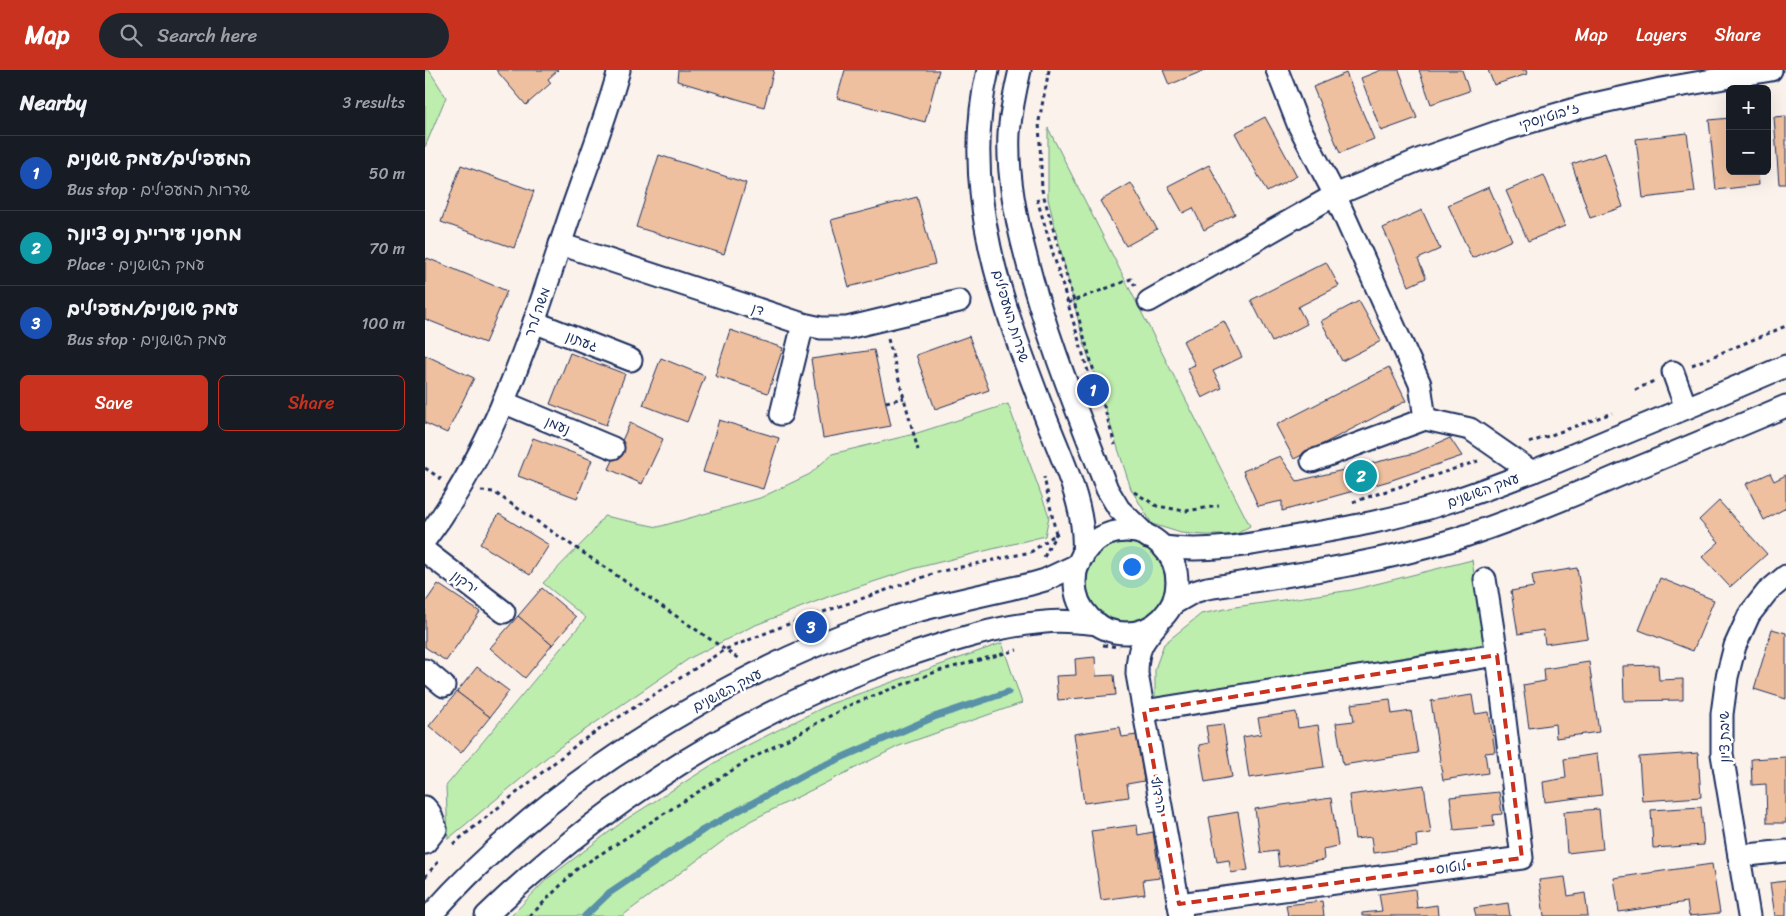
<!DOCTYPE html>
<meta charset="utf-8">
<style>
body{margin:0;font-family:Sriracha,"Playpen Sans Hebrew",sans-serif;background:#20242c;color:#f1f3f6}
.controls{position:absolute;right:15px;top:15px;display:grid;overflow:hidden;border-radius:8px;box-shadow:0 5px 20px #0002}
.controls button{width:45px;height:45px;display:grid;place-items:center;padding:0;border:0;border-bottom:1px solid #363941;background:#171b24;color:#f1f3f6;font:25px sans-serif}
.you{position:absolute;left:706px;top:496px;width:18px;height:18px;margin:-12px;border:4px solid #fff;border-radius:50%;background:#1a73e8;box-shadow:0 0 0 8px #1a73e833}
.badge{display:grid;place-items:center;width:32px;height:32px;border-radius:50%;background:#c8321e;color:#fff;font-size:16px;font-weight:700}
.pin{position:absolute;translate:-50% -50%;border:2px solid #fff;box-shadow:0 1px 5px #0006}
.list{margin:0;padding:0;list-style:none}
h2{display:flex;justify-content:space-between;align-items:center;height:65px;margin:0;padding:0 20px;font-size:21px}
h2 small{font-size:16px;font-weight:400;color:#9ea1a6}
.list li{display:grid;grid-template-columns:32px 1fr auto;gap:15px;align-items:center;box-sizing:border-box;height:75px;padding:0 20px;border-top:1px solid #363941}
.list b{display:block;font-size:19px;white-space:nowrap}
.list p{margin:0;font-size:16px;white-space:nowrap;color:#9ea1a6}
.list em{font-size:16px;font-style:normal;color:#9ea1a6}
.actions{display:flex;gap:10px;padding:15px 20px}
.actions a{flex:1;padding:11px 0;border:1px solid #c8321e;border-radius:8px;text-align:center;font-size:18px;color:#c8321e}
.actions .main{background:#c8321e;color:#fff}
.icon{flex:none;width:28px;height:28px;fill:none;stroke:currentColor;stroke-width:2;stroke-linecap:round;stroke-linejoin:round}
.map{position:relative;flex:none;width:1361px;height:846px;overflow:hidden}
header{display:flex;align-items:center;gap:30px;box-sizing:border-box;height:70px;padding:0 25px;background:#c8321e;color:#fff}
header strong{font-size:24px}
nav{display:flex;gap:28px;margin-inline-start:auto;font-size:18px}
.search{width:350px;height:45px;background:#20242c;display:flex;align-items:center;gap:12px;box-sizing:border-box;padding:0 18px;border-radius:28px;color:#9ea1a6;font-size:19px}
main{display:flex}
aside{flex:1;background:#171b24}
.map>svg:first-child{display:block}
.green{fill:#beeead;stroke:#6c8e86}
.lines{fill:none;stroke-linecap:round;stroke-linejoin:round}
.stream{stroke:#5991a8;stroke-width:7}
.building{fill:#efc09f;stroke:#1b2f5e}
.minor-casing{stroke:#1b2f5e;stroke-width:25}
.path{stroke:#1b2f5e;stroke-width:3;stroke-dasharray:4 4;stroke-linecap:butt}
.minor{stroke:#fff;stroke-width:21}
.marked{fill:none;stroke:#c8321e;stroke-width:4;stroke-dasharray:10 6;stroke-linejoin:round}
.labels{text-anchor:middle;stroke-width:5;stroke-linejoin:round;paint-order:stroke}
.street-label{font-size:14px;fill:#1b2f5e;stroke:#fff}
</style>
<header>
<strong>Map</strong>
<div class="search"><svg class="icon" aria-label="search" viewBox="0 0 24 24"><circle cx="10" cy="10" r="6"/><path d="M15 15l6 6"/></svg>Search here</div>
<nav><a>Map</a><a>Layers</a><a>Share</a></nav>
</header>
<main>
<aside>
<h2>Nearby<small>3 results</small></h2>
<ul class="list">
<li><span class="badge" style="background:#1a4fb4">1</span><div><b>המעפילים/עמק שושנים</b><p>Bus stop · שדרות המעפילים</p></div><em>50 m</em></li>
<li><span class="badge" style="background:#0f9aa8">2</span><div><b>מחסני עיריית נס ציונה</b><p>Place · עמק השושנים</p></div><em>70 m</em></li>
<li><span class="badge" style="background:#1a4fb4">3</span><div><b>עמק שושנים/מעפילים</b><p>Bus stop · עמק השושנים</p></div><em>100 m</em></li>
</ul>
<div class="actions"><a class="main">Save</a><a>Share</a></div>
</aside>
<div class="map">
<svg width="1361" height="846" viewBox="0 0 1361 846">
<rect width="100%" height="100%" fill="#fcf2ec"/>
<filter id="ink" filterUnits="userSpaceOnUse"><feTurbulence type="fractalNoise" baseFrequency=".02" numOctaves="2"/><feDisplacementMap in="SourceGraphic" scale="10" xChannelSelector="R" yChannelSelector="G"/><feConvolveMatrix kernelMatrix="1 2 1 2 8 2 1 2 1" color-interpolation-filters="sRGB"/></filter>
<g filter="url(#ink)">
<g class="green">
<polygon points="0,0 4,0 21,27 0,77"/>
<polygon points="623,58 825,456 810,465 781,465 756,463 727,454 706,419 659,273 623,129"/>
<polygon points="583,334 624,446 620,466 491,498 408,525 328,556 265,588 132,679 23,769 21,716 161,548 118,513 167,463 179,446 233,457 335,428 385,404 407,384 489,364"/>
<circle cx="701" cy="512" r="39"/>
<polygon points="1047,490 1059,574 730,629 730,599 739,574 776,544 810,537 927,520"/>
<polygon points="577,573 597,633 474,676 325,751 197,846 86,846 122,809 200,750 301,686 405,634"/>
</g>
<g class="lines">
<polyline class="stream" points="160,846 184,823 278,760 386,701 509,647 583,622"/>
</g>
<g class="building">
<polygon points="71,0 133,0 123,9 126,13 101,35"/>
<polygon points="253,0 349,0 339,37 252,11"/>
<polygon points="420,0 514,0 500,52 412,28"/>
<polygon points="738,0 780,0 744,15"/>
<polygon points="956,0 974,0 992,48 956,61 936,8"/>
<polygon points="994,0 1037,0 1044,21 1006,34"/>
<polygon points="1063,0 1101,0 1102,4 1069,15"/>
<polygon points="921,3 949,69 915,83 888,17"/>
<polygon points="1361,46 1361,114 1354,114 1349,47"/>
<polygon points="840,47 872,106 842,122 810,63"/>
<polygon points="1305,48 1305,101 1333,101 1334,115 1291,120 1284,50"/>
<polygon points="1262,63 1270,122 1218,128 1211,69"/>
<polygon points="1180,83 1198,137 1165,148 1147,94"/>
<polygon points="234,85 321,113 299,184 211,157"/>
<polygon points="36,95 109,121 89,178 16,152"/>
<polygon points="784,95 810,144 779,160 768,138 758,143 743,116"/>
<polygon points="1119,105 1140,156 1103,171 1081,121"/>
<polygon points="706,113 732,159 701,176 675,131"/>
<polygon points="1064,117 1087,170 1047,188 1023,135"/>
<polygon points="492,127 510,194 424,217 406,150"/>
<polygon points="997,140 1015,179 993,189 1001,208 984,216 958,158"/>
<polygon points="2,188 82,221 60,273 0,249 0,193"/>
<polygon points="901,192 914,216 873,237 882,254 847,272 826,230"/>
<polygon points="934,231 956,271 917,291 896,251"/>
<polygon points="799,251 817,287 788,301 797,318 777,328 762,298 770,295 758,271"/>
<polygon points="305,260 358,278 343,323 290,306"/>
<polygon points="544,266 564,320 510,339 491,285"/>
<polygon points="449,280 466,356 398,368 386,289"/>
<polygon points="145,283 200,304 181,355 125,334"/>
<polygon points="0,285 49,308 22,363 0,353"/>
<polygon points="236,288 280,306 262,352 218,335"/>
<polygon points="964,297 981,331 869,389 851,355"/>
<polygon points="294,350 354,368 338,419 278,402"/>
<polygon points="205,353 238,369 217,414 184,399"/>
<polygon points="108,368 167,390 152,428 93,406"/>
<polygon points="1025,368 1037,386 964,411 857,441 857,431 833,436 818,401 855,386 872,411 990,383"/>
<polygon points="1345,403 1349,411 1361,405 1361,438 1339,450 1321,414"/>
<polygon points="1294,431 1342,484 1305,517 1277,487 1294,472 1274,450"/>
<polygon points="74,444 124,475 105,505 55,474"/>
<polygon points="1152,498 1163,568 1120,574 1118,560 1093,564 1086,521 1109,517 1107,505"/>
<polygon points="1235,508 1289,530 1268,581 1214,560"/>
<polygon points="13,514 55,542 21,591 0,577 0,533"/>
<polygon points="117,518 151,547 127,575 93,546"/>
<polygon points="93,546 127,575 100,608 65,578"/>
<polygon points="1347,559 1361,563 1361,629 1329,619"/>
<polygon points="670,587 671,606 689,605 691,625 633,630 631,606 651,605 650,589"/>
<polygon points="1164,592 1174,662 1131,668 1130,654 1104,658 1098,615 1120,611 1119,599"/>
<polygon points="1233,595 1234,610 1258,609 1258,630 1199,631 1198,596"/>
<polygon points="52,597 84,621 65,647 32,622"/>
<polygon points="32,622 65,647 36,683 4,656"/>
<polygon points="1047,625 1050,644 1064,642 1070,682 1060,683 1063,703 1018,710 1006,631"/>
<polygon points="965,629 967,644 986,641 993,683 918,695 911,653 929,651 926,634"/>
<polygon points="871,642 873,658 893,655 899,697 824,708 818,667 836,664 833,648"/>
<polygon points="798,654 807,707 780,712 774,675 784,673 781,656"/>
<polygon points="695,657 697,667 712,665 719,711 702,714 704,727 659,733 649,664"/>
<polygon points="1273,683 1276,727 1217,731 1214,687"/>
<polygon points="1172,684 1177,725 1120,732 1118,712 1141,708 1139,689"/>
<polygon points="1361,687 1361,753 1342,753 1341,714 1327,715 1326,689"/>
<polygon points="999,715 1006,763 991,765 992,777 948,783 946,767 930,769 924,725"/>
<polygon points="1074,722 1077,744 1068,745 1069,756 1029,760 1025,727"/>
<polygon points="906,728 913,776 898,779 899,790 854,797 852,781 836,783 830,739"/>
<polygon points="1276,737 1279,775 1228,778 1226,740"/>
<polygon points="1174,739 1178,779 1142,783 1139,742"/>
<polygon points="813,742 823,800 806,803 804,790 792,792 784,747"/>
<polygon points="712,755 713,765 728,762 735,808 718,810 720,824 676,830 666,761"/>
<polygon points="1287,794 1295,843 1264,846 1262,832 1194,842 1189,808"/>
<polygon points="1140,807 1143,826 1160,823 1163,846 1119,846 1114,810"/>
<polygon points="1361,811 1361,846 1350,846 1345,813"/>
<polygon points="990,819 992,838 1012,835 1013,846 937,846 937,843 957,841 954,824"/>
<polygon points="897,831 899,846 863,846 861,835"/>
<polygon points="1083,833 1085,846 1051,846 1049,838"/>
</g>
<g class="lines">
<defs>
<g id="minor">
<path d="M563 0C534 122 578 236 621 348 638 392 662 438 658 486"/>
<path d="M595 0C590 21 586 42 584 63 582 105 590 146 601 187 621 266 653 343 682 419L694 439 723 467"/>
<polyline points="852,0 873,54 910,125 995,314 1000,349"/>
<polyline points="135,174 378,254 396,258 422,258 534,231"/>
<polyline points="724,231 910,125 996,89 1081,59 1160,36 1236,19 1346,0"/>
<polyline points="109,252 206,290"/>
<polyline points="1248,302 1261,338"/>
<polyline points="78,332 188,378"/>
<polyline points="356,344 378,254"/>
<polyline points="887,391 1000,349 1045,359 1107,402"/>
<circle cx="701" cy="512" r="51"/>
<path d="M0 470C72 375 105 265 142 154 159 103 180 52 194 0"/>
<path d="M738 477C784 483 828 474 873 466 922 458 972 449 1020 433 1077 415 1132 392 1186 369 1245 345 1303 321 1361 296"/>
<polyline points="0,481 79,542"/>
<path d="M748 534 769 522 782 518C866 505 950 494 1031 469 1086 451 1140 429 1193 406 1249 383 1305 360 1361 336"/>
<path d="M734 552C717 572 712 578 712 604L756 846"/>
<polyline points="0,600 19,616"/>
<polyline points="719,641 1072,585"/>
<polyline points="0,737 5,743 11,759 0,773"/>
<polyline points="1314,786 1361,781"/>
<polyline points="754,834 1097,788 1072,585 1060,509"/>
<path d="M5 846C89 751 196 675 307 616 352 592 400 570 448 554 500 537 553 526 606 514L620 510 654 494"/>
<path d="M61 846C183 729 320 641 481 586 526 571 572 556 620 552 637 550 655 552 673 554"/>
<polyline points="1324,846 1297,684 1297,644 1302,607 1310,576 1324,545 1342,522 1361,506"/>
</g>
</defs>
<use href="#minor" class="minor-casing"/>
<g class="path">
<polyline points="624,0 614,51 617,120 690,375"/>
<polyline points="612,129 665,308"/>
<polyline points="643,233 706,209 710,216"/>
<polyline points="463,269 493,380"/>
<polyline points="1267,295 1361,256"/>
<polyline points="1210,320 1229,311"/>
<polyline points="461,332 479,328"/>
<polyline points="1104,373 1187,343"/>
<polyline points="0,398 16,409"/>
<polyline points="56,421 69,422 314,589"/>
<polyline points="709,422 732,436 760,441 794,436"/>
<polyline points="928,432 1053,391"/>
<polyline points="619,487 631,464 636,462"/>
<polyline points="678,575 694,577"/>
<polyline points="28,774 155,672 299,580 361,555 513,502 606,482 631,464 619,407"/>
<polyline points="0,807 13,792"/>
<polyline points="105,846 152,799 317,694 427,634 513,601 592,580"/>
</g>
<use href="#minor" class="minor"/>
</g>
</g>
<path class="marked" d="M1072 585 1097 788 754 834 719 641Z"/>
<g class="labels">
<g class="street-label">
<text transform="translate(1124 46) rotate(-17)" y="5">ז'בוטינסקי</text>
<text transform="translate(333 239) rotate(18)" y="5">דן</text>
<text transform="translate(112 242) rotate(-71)" y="5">משה לרר</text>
<text transform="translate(586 246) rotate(73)" y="5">שדרות המעפילים</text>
<text transform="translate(157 271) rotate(21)" y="5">געתון</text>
<text transform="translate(133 355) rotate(23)" y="5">נעמן</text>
<text transform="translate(1058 420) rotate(-20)" y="5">עמק השושנים</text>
<text transform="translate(40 512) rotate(37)" y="5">ירקון</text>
<text transform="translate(302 620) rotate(-28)" y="5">עמק השושנים</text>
<text transform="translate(1299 667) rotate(-91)" y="5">שיבת ציון</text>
<text transform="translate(734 725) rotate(80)" y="5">הרדוף</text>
<text transform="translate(1026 797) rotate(-8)" y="5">לוטוס</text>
</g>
</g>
</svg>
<div class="controls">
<button>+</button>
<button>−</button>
</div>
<div class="you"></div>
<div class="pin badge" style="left:668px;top:320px;background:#1a4fb4">1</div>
<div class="pin badge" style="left:936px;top:406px;background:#0f9aa8">2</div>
<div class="pin badge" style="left:386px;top:557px;background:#1a4fb4">3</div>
</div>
</main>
